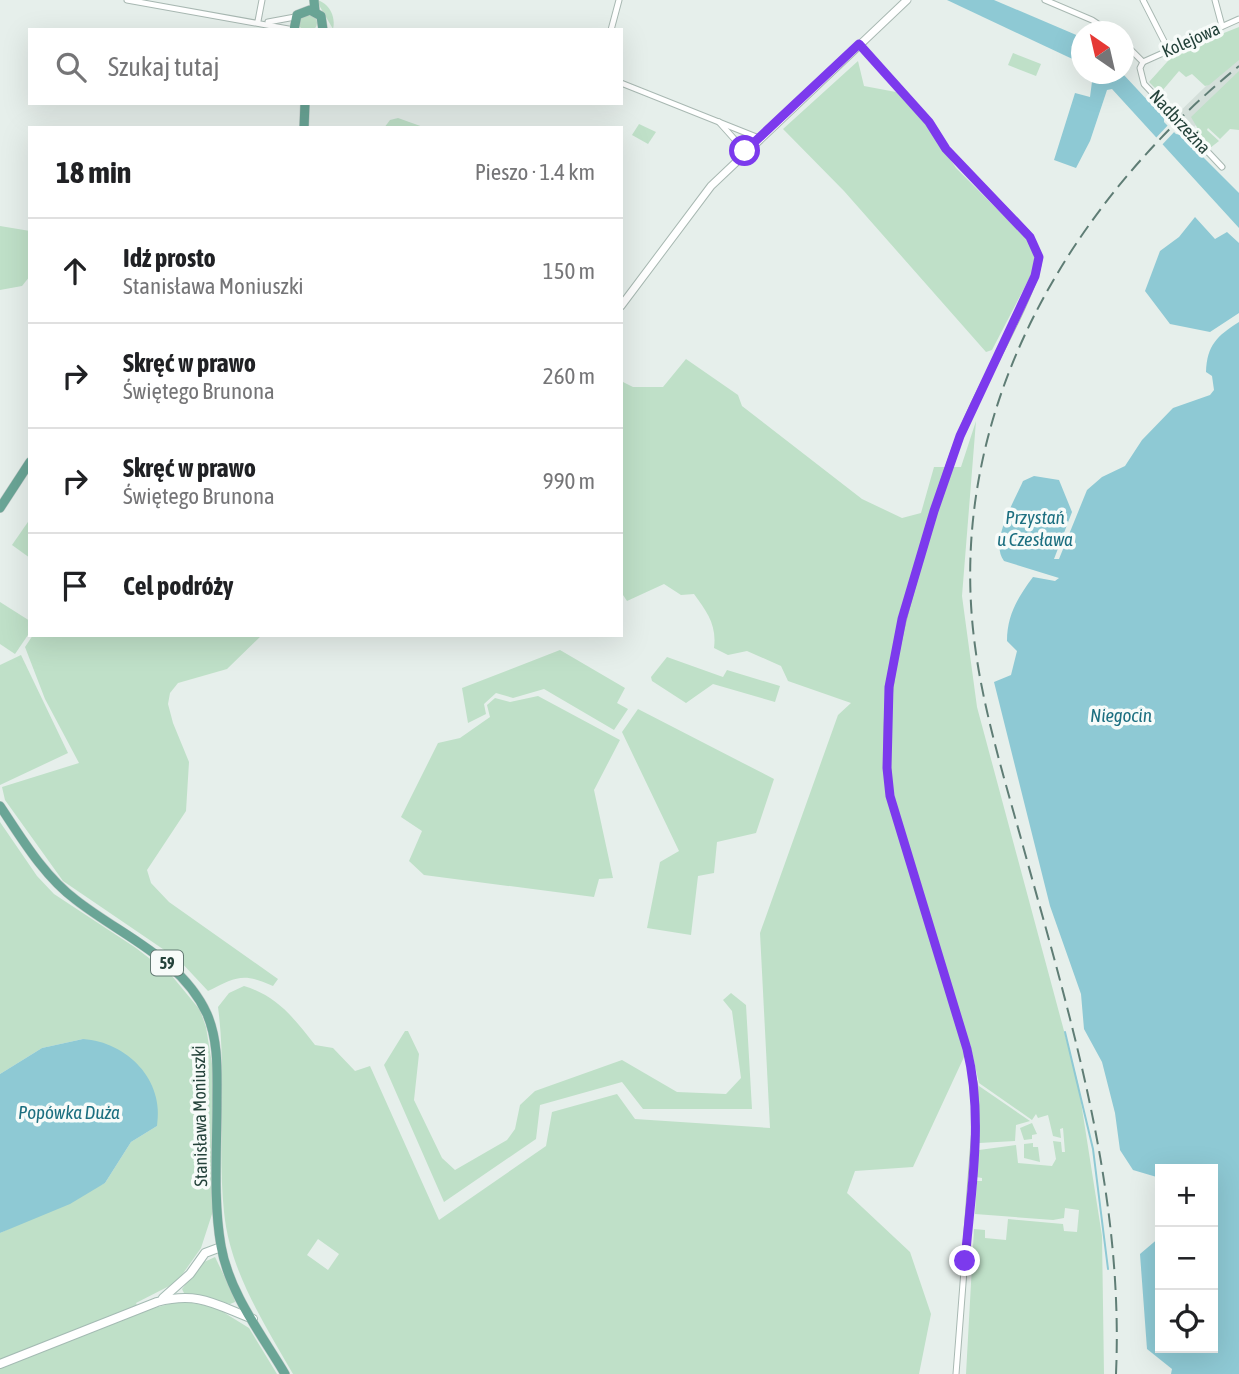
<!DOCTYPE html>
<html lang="pl">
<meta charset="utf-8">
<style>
body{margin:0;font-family:"Asap Condensed",sans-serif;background:#f6f6f6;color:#202124}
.controls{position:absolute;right:21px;bottom:21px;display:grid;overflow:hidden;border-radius:0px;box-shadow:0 7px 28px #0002}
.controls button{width:63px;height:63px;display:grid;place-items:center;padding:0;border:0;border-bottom:2px solid #e0e0e0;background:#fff;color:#202124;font:35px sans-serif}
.compass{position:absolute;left:1071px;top:21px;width:63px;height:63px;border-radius:50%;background:#fff;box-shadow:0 7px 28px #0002;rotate:326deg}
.stop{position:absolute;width:21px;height:21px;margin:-16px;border:5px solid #7c3aed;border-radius:50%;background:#fff}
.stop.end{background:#7c3aed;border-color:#fff;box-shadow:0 2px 7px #0008}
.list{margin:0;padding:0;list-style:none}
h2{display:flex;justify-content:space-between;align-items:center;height:91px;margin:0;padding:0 28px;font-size:30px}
h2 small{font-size:23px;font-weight:400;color:#757577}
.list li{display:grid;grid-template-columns:46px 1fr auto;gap:21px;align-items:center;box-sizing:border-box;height:105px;padding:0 28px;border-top:2px solid #e0e0e0}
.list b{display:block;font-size:26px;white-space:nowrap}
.list p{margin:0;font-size:23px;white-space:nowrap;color:#757577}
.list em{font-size:23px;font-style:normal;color:#757577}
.icon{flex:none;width:38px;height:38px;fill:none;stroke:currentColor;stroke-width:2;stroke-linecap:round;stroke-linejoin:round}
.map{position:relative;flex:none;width:1239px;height:1374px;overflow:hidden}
.search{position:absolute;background:#fff;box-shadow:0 7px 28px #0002;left:28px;top:28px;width:595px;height:77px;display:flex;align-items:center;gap:18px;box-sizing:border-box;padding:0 24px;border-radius:0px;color:#757577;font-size:26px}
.panel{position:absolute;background:#fff;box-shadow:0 7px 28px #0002;left:28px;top:126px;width:595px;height:511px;border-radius:0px}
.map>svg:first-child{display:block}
.built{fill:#d4dfda}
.green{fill:#bfe0c8;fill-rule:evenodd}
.water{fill:#8ec9d4}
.pier{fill:#e6efeb}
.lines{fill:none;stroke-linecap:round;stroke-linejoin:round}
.stream{stroke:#8ec9d4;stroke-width:2}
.minor-casing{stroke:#a8b8b2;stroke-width:7}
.tertiary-casing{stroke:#a8b8b2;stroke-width:9}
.secondary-casing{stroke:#a4bbb3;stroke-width:10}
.primary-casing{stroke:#c2cac8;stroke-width:10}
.minor{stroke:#fff;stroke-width:5}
.tertiary{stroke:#fff;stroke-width:7}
.secondary{stroke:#fff;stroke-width:8}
.primary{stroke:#6aa596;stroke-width:9}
.rail{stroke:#5f7d75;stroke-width:2;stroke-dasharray:14 7;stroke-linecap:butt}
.route{stroke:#7c3aed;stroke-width:9}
.labels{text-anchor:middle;stroke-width:7;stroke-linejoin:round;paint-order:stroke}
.shield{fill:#f7fbf9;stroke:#637a73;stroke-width:2}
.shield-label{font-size:16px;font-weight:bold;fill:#24423a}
.street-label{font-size:18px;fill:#24423a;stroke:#f7fbf9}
.water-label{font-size:19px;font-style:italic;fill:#1c6f80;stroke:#f7fbf9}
</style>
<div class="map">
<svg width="1239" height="1374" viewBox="0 0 1239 1374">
<rect width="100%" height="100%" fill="#e6efeb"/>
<polygon class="built" points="1239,54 1239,82 1185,136 1170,121"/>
<g class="green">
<path d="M316 0C329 2 336 17 333 29Z"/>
<circle cx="308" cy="23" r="9"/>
<polygon points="1239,27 1239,60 1209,85 1205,86 1192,74 1186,77 1179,71 1162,91 1159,92 1149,82 1176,52"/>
<polygon points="1013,53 1041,64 1036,76 1008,65"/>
<polygon points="858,61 864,86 896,92 928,126 956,168 1025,237 1035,256 1032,273 992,350 986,352 844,191 783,129"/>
<polygon points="1239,71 1239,130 1230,129 1220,139 1208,128 1207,130 1219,141 1210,148 1195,132 1198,129 1191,117"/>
<polygon points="398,118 426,128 384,128 390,120"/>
<polygon points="639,124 656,132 648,144 632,135"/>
<polygon points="0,226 30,231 30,276 22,286 0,290"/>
<path d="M686 359 738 395 742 406 862 499 902 518 921 513 934 467H961L976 421 962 596 977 707 1078 1083 1102 1236 1104 1374H966L974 1229 985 1230V1238L1006 1240 1008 1219 1063 1224 1064 1231 1077 1232 1079 1210 1065 1208 1064 1218 1053 1220 975 1214 977 1181H982V1178L976 1177 979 1150 1016 1145 1018 1163 1052 1166 1056 1159 1053 1141 1061 1142 1062 1152H1065L1063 1128 1060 1129 1061 1138 1053 1136 1048 1115 1038 1118 1036 1114 1032 1120 979 1083 970 1044 913 1167 855 1171 847 1193 910 1252 931 1314 919 1374H293C264 1323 230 1272 224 1212 217 1144 227 1075 218 1007L229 993 244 986C277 996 294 1018 315 1045L333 1048 355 1071 370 1066 439 1220 546 1146 552 1112 617 1094 635 1119 770 1128 760 933 838 715 851 703 788 681 781 666 747 651 728 655 714 648C717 625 707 612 694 594L681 595 664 584 627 601 621 592V381L633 387H663ZM318 1239 339 1254 328 1270 307 1255Z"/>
<polygon points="30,519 30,558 12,545"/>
<polygon points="0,602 30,621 30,632 15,654 0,644"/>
<path d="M33 635H262L227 669 178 683 170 693 168 704 173 723 189 762 186 811 147 870 151 883 169 902 278 979 273 986C243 972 236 977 208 991L179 960 63 881 5 800 2 787 79 763 45 699 25 647Z"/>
<polygon points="560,650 625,688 617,703 628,709 614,730 544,689 513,698 496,693 484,704 486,714 468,723 462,688"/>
<polygon points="21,655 68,753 0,785 0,665"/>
<polygon points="667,657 723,677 727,670 780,686 775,702 713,684 686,703 652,681 651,677"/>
<polygon points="538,696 620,740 594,790 613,878 599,879 594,897 424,875 409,861 422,831 401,817 438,743 460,738 490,717 487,705 495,698 510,702"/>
<polygon points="638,709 774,779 756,833 717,842 714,873 698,876 691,935 647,928 660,862 679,851 622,732"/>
<polygon points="0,822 37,876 54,894 136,948 172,976 200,1010 206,1027 213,1070 213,1211 201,1248 177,1282 136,1303 140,1312 180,1301 215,1307 249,1328 277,1374 0,1374 0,1233 105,1183 131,1142 157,1126 83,1039 42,1048 0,1074"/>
<polygon points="731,993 746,1005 752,1109 643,1109 622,1082 540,1105 536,1139 444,1202 384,1065 405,1031 408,1031 419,1054 414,1100 442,1158 455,1170 507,1140 515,1129 520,1105 535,1091 622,1060 677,1092 726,1094 741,1078 732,1011 723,1000"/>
<polygon points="979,1086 1030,1121 1016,1125 1015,1141 979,1143"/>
<polygon points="1032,1123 1037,1134 1032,1135 1032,1139 1024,1140 1020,1128"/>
<polygon points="1033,1143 1033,1147 1038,1147 1040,1162 1024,1158 1024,1144"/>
<polygon points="215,1257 234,1296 235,1302 230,1304 184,1293 182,1289 204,1262"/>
</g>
<g class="water">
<polygon points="947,0 994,0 1081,37 1081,63"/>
<polygon points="1093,74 1123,74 1164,118 1164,122 1176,134 1181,135 1239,193 1239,228 1112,89 1107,90 1090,141 1076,168 1054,160 1075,93 1090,97"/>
<polygon points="1195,217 1215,239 1227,232 1239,243 1239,313 1210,332 1170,324 1145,291 1160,251 1179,237"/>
<path d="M1239 322V1374H1171L1172 1369 1147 1349 1140 1254 1160 1237V1348H1213V1169H1160V1226L1155 1207 1160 1178 1133 1170 1120 1150 1115 1113 1102 1062 1084 1029 1081 994 1050 906 994 682 1011 675 1017 651 1007 641C1007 615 1018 597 1033 577L1055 581 1059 578 1004 561C989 542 1015 500 1023 481L1034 476 1059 480 1072 512 1054 559H1059L1087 490 1102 477 1125 466 1142 440 1173 408 1210 395 1214 390 1212 376 1206 372C1207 345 1217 336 1239 322Z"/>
<path d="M83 1039C127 1042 165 1080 157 1126L131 1142 105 1183 70 1204 0 1233V1074L42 1048Z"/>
</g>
<polygon class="pier" points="1170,123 1176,130 1160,147 1154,140"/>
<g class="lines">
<polyline class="stream" points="1065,1032 1093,1149 1108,1269"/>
<defs>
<g id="minor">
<polyline points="127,0 294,30"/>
<polyline points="1045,0 1092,20 1110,32"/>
<polyline points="1143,0 1168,49"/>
<polyline points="1215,0 1222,26"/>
<polyline points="258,21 262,0"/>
<polyline points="268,22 295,17"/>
<polyline points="611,30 619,0"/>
<polyline points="1124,43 1143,62"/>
<path d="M859 44 929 122 946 149 1027 233 1039 257C1039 285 986 377 972 408 951 453 937 502 923 549 897 639 879 700 890 796L967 1049 975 1087 976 1115 956 1374"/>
<polyline points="1143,62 1140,68 1144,84 1222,167"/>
<polyline points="1143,62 1239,19"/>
<polyline points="621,83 759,138"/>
<polyline points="719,122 745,151"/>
</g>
<polyline id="tertiary" points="621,306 711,186 907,0"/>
<g id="secondary">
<polyline points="163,1298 190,1274 205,1253 221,1247"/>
<path d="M0 1364 157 1302C199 1291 216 1305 253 1319"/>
</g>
<g id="primary">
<polyline points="314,0 315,11"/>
<polyline points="294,30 297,15 310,10 321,16 323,30"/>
<polyline points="304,128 305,103"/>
<polyline points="0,508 30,462"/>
<path d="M0 806C22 839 44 876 76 900 122 936 182 959 207 1014 219 1042 217 1073 217 1103 217 1150 213 1200 221 1246 229 1293 262 1335 285 1374"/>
</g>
</defs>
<use href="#minor" class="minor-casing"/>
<use href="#tertiary" class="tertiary-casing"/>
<use href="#secondary" class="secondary-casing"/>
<use href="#primary" class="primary-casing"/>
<use href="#minor" class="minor"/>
<use href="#tertiary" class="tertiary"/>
<use href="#secondary" class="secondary"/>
<use href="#primary" class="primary"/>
<path class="rail" d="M1116 1374C1124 1191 1071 1020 1023 846 1005 780 984 714 975 646 944 417 1066 207 1239 66"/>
</g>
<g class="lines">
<path class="route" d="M745 151 859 44 929 122 946 149 1030 237 1039 257 1035 276 960 436 934 511 902 619 889 687 887 768 890 796 967 1049C984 1118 971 1191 965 1261"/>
</g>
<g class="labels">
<rect class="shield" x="151" y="950.5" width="32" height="25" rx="5"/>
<g class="shield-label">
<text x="167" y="969">59</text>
</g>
<g class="street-label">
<text transform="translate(1191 40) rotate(-24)" y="6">Kolejowa</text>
<text transform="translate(1180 122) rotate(47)" y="6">Nadbrzeżna</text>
<text transform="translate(200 1116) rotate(-91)" y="6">Stanisława Moniuszki</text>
</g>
<g class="water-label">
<text x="1035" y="524">Przystań<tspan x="1035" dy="22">u Czesława</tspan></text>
<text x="1121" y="722">Niegocin</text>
<text x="69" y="1119">Popówka Duża</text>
</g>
</g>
</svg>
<div class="controls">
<button>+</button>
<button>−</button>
<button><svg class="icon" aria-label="locate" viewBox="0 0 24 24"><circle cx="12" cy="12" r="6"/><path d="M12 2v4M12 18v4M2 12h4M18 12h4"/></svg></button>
</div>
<svg class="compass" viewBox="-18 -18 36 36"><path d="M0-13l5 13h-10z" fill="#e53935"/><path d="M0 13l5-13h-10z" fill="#757577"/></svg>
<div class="stop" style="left:745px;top:151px"></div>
<div class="stop end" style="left:965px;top:1261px"></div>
<div class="search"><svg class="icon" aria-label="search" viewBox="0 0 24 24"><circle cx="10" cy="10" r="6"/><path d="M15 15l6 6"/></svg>Szukaj tutaj</div>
<section class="panel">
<h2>18 min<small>Pieszo · 1.4 km</small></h2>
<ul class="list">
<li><svg class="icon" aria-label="ahead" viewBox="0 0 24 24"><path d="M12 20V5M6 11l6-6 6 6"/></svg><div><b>Idź prosto</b><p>Stanisława Moniuszki</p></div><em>150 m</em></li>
<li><svg class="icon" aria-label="right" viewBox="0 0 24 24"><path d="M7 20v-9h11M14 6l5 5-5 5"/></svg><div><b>Skręć w prawo</b><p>Świętego Brunona</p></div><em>260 m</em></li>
<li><svg class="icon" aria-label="right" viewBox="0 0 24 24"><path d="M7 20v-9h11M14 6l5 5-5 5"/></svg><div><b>Skręć w prawo</b><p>Świętego Brunona</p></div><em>990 m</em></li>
<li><svg class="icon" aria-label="arrive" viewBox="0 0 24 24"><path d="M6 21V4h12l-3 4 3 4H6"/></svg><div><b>Cel podróży</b></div></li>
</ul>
</section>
</div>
